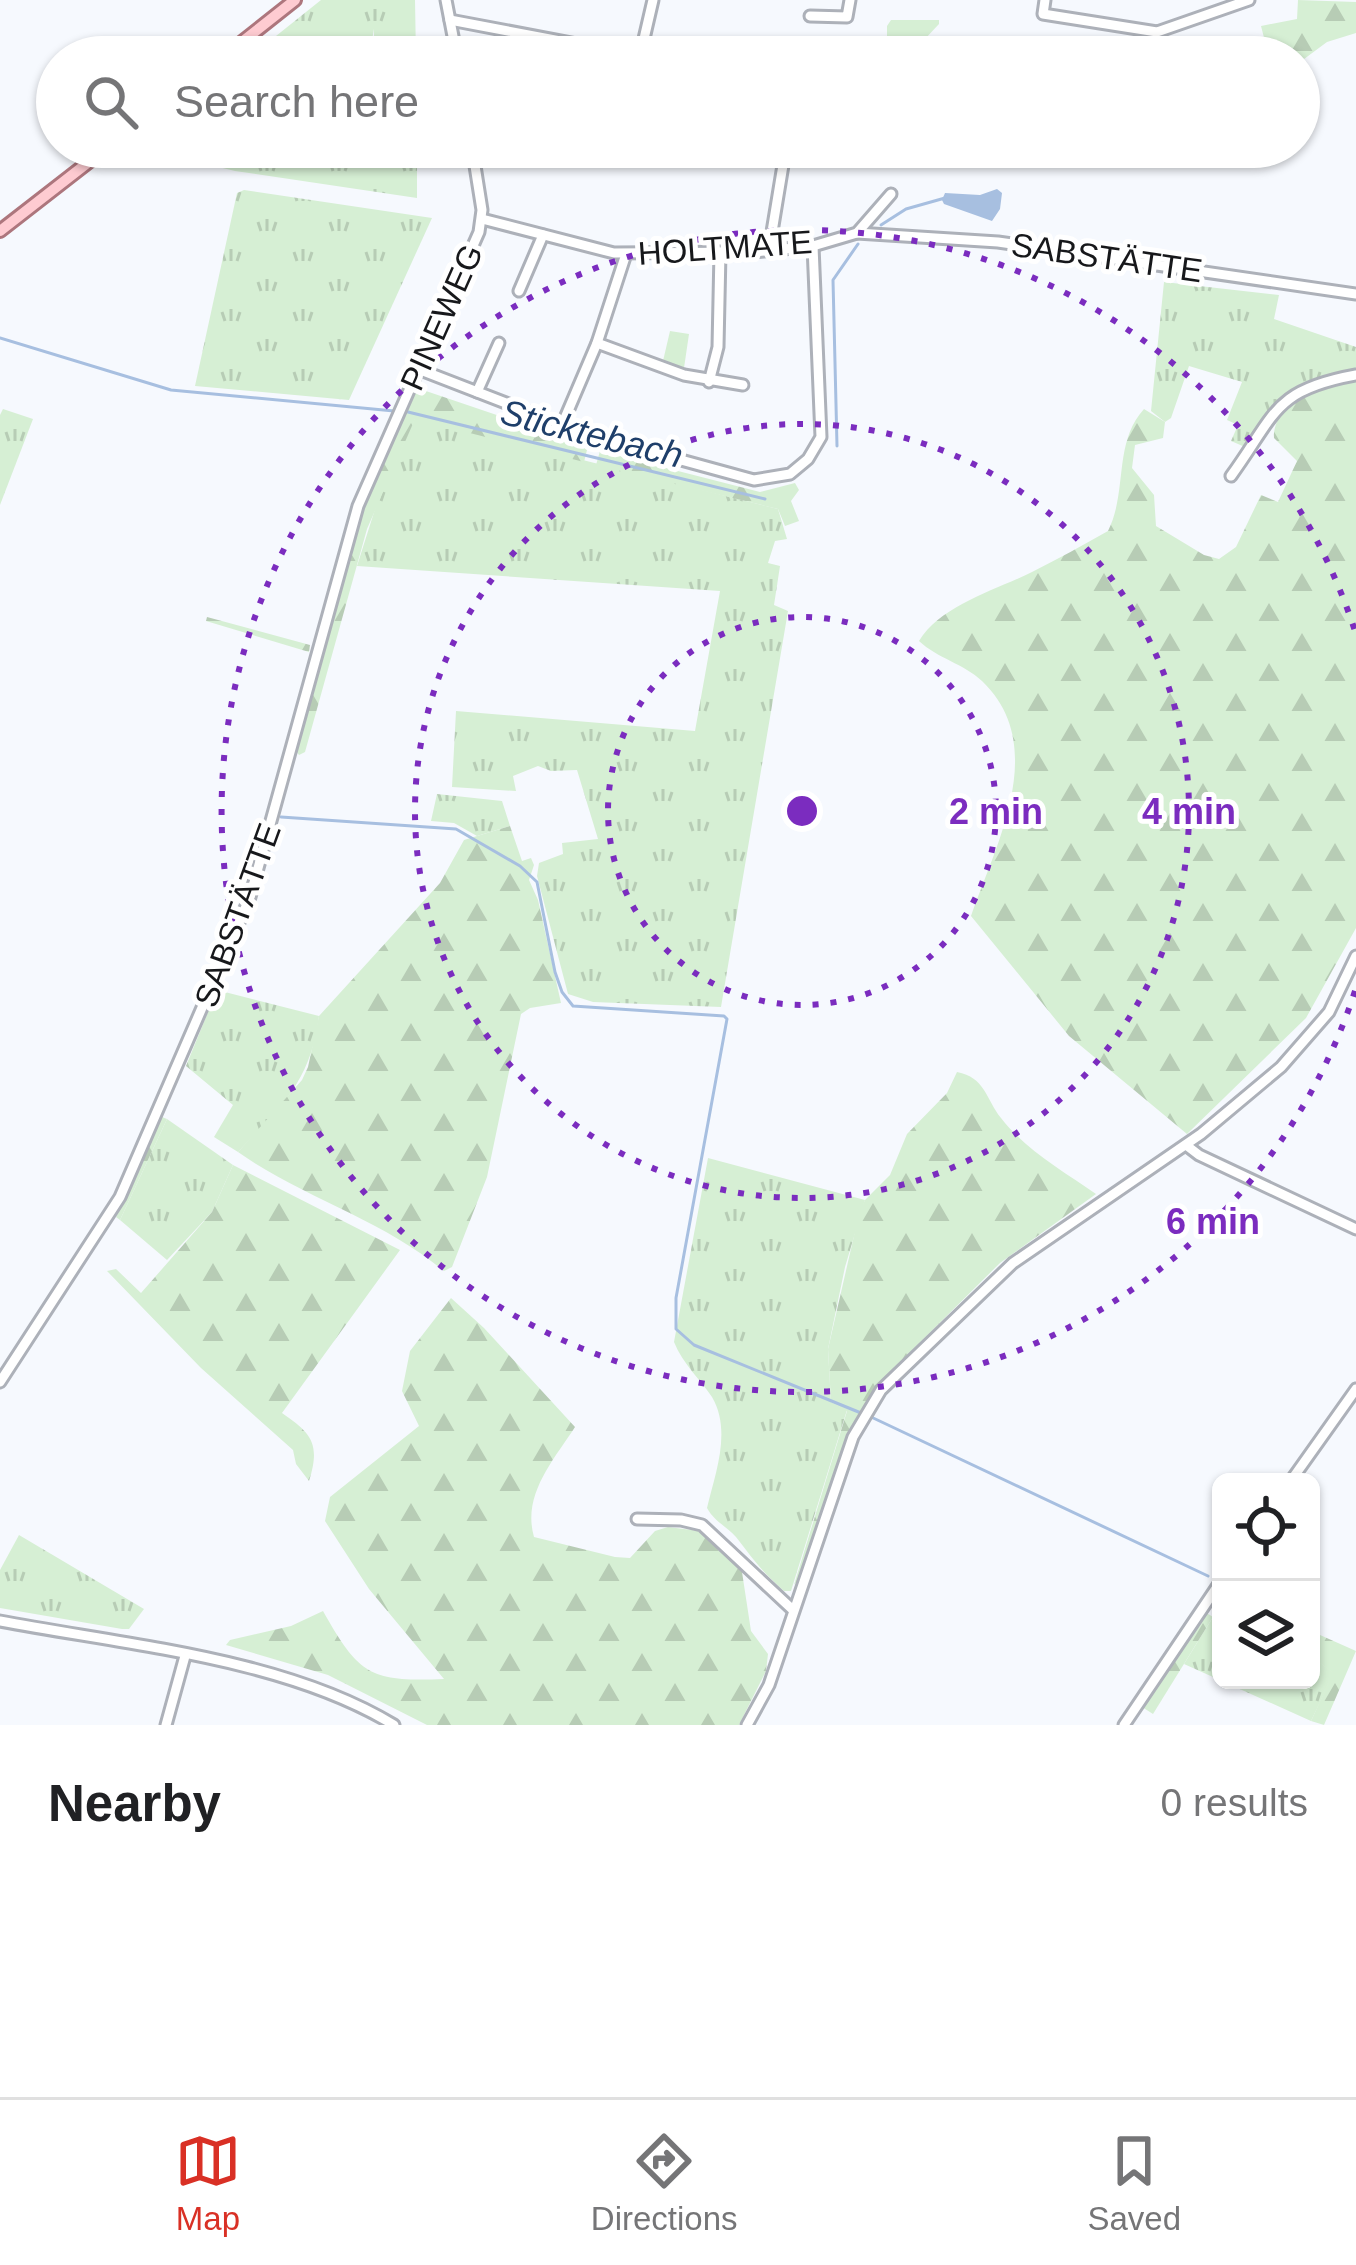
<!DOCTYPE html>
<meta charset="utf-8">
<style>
body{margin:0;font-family:Helvetica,sans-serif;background:#f2f2f2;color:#202124}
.controls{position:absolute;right:36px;bottom:36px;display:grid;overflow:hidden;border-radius:18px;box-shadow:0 3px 9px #0004}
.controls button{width:108px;height:108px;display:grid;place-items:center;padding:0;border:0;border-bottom:3px solid #e0e0e0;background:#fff;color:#202124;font:60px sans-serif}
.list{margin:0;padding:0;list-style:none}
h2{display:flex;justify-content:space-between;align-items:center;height:156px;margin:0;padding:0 48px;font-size:51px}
h2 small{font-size:39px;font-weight:400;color:#757577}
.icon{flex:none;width:66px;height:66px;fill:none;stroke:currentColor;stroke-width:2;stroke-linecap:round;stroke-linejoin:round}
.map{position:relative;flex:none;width:1356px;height:1725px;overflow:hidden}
.search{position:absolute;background:#fff;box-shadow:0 3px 9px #0004;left:36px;right:36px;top:36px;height:132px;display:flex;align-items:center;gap:30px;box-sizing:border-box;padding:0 42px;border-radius:66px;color:#757577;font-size:45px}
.sheet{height:372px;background:#fff}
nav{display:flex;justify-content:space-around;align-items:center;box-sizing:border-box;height:168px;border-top:3px solid #e0e0e0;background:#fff;font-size:33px;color:#757577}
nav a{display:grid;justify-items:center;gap:6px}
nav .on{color:#d93025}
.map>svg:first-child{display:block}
.grass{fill:url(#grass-tufts)}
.forest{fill:url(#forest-firs)}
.water{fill:#a7bfe0}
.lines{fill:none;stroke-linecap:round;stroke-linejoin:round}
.stream{stroke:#a7bfe0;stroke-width:3}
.minor-casing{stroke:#adb1b9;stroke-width:15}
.major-casing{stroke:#ad767d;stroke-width:16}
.minor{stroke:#fff;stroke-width:9}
.major{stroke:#fecbd1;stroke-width:10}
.ring{fill:none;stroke:#7b2cbf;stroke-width:6;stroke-dasharray:6 12}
.labels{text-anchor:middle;stroke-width:10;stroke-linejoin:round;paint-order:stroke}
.street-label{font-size:33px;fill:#17181b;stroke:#fff}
.water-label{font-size:36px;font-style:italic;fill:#1f3f6a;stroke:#fff}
.centre{fill:#7b2cbf;stroke:#fff;stroke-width:6}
.ring-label{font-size:36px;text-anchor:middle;font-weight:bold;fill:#7b2cbf;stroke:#fff;stroke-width:10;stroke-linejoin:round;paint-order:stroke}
</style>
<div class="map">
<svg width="1356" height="1725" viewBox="0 0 1356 1725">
<defs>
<pattern id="grass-tufts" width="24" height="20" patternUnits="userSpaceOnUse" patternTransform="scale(3)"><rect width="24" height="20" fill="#d6efd4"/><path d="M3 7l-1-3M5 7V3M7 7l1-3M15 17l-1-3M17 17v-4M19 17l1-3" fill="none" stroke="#b7ccb5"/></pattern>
<pattern id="forest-firs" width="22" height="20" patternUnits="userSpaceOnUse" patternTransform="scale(3)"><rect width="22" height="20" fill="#d6efd4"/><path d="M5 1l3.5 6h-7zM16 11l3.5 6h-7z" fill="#b7ccb5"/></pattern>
</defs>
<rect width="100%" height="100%" fill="#f6f9fe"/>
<g class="grass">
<polygon points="321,0 415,0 416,57 374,57 374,29 369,57 242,57 256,52"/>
<polygon points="891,20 939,20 939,24 908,57 887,57 887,26"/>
<polygon points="137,147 417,147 417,198 235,171"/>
<polygon points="244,190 432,218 349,400 195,386 237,193"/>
<path d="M1164 282 1279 295 1274 319 1356 347V369C1295 378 1280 399 1245 447L1231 441 1238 425 1227 420 1242 382 1189 366 1171 418 1165 422 1151 411Z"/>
<polygon points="670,331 689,334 684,368 663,361"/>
<polygon points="3,409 33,419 0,505 0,415"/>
<polygon points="415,418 778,509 787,539 775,541 768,563 780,566 774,605 788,611 721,1007 593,1002 568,994 537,876 539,863 563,854 562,843 598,839 577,770 551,771 538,766 513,776 516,791 452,787 456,711 695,731 720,591 357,566 376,506"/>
<polygon points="437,794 502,801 510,826 477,836 454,823 431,821"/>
<path d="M217 990 319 1016C311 1081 281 1107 238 1152L214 1137 233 1105 186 1066Z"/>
<polygon points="167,1119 233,1165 212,1212 167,1260 120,1220"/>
<path d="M708 1158 865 1200 845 1267 828 1349 831 1402 847 1410 791 1591H784C762 1572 753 1559 736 1537 726 1526 714 1521 707 1508 715 1474 732 1431 712 1397 699 1378 683 1364 674 1342Z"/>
<polygon points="19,1535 144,1609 129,1629 122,1629 0,1608 0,1570"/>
<polygon points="1213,1617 1221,1621 1221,1680 1311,1680 1311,1656 1334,1673 1311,1721 1184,1664"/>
</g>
<g class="forest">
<polygon points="1298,0 1356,2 1356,33 1327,42 1300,62 1299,57 1269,57 1261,26 1297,19"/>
<path d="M1356 380V928L1306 1018 1187 1134 1069 1036 971 916C996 844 1050 746 982 681 964 664 937 658 919 641 941 605 996 590 1032 572 1058 559 1083 545 1108 531 1128 491 1113 443 1144 409L1165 422 1163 438 1135 445 1132 468 1154 495 1156 526 1204 555 1219 559 1236 547 1261 495 1278 502 1297 461 1274 438C1274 398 1324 386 1356 380Z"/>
<polygon points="423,390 588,446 584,462 415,419 367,529 305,752 299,755 296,751 363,506 415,391"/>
<polygon points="600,451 760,492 795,483 799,490 791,501 799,521 785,526 778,509 596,465"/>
<polygon points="207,617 310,645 309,652 206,621"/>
<path d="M510 826 522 861 531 858 534 865 529 880 538 900 561 1003 530 1008 521 1014 487 1177 452 1267 444 1271C382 1219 303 1198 238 1152L302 1080 308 1067 319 1016 440 883 464 840Z"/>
<path d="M957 1072C985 1077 986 1099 1001 1118 1026 1150 1063 1171 1096 1194L1000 1263 875 1387 850 1432 800 1578 794 1585 847 1411 831 1402 828 1349 859 1214 865 1200 890 1175 907 1134 947 1093Z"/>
<polygon points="162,1117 167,1119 120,1220 116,1217"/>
<path d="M233 1165 400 1250 282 1413C311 1433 321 1443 309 1481L296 1464 293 1450 201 1368 107 1271 116 1269 141 1293 212 1212Z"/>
<path d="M451 1298 484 1328 575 1427C553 1461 522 1495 534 1537L615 1557 630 1558 655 1531 668 1527 700 1531 742 1572 751 1631 768 1654 766 1671 739 1725H427L328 1675 226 1645 230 1640 291 1626 323 1611C359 1675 370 1682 444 1679L369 1589 325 1521 330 1497 419 1426 402 1391 410 1351Z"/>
<polygon points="1205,1612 1213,1617 1153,1714 1142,1707"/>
<polygon points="1311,1631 1356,1651 1324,1725 1311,1721 1333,1673 1311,1656"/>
</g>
<polygon class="water" points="997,189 1002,193 1000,209 992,221 944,204 942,200 945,193 980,195"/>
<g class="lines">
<g class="stream">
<polyline points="881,225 906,209 945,198"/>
<polyline points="0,338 171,390 394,411"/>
<polyline points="408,412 765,499"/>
<polyline points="837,446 833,280 858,244"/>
<polyline points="281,817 456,829 520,866 537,882 555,972 562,992 573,1006 724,1016 727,1019 676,1298 676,1329 694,1345 861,1413"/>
<polyline points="869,1416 1208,1576"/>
</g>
<defs>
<g id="minor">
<polyline points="446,0 457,57"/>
<polyline points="1045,0 1043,14 1157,32 1249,0"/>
<polyline points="810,16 847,17 850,0"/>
<polyline points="450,20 640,56 653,0"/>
<polyline points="842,57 843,55"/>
<polyline points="596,147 626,156 640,147"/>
<polyline points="710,147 785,154"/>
<polyline points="482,219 614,253 755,252 813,246 857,233 891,194"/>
<polyline points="857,233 998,242 1356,294"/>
<polyline points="769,250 786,147"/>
<polyline points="519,291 543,235"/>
<polyline points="597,343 684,375 743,385"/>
<polyline points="418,369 586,434 754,480 790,474 808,459 821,437 813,246"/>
<polyline points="709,382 718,347 720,252"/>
<polyline points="477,392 499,343"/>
<polyline points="562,425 597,343 626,254"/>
<path d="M1231 476C1276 414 1273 390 1356 375"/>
<polyline points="1186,1145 1199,1155 1356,1229"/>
<polyline points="0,1382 120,1197 250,897 358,506 479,232 482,210 472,147"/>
<polyline points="1290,1482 1356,1389"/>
<polyline points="637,1519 681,1520 702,1525 793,1610"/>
<path d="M0 1621C126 1645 284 1658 394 1725"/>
<polyline points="166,1725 185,1656"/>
<polyline points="747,1725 769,1685 853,1437 881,1390 1013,1263 1201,1134 1281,1067 1329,1012 1356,956"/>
<polyline points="1124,1725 1221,1581"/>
</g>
<g id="major">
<polyline points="223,57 295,0"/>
<polyline points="0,231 108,147"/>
</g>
</defs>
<use href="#minor" class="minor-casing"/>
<use href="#major" class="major-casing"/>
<use href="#minor" class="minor"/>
<use href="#major" class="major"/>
</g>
<g class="ring">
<circle cx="802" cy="811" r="194"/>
<circle cx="802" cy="811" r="387"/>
<path d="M1355 991A581 581 0 1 1 1355 631"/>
</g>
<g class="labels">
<g class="street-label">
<text transform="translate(725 247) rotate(-4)" y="12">HOLTMATE</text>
<text transform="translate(1107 257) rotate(8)" y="12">SABSTÄTTE</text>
<text transform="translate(441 317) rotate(-66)" y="12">PINEWEG</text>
<text transform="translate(237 915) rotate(-70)" y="12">SABSTÄTTE</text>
</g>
<g class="water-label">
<text transform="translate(592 433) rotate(14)" y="13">Sticktebach</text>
</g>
</g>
<circle cx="802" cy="811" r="18" class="centre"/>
<g class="ring-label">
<text x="996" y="824">2 min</text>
<text x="1189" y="824">4 min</text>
<text x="1213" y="1234">6 min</text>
</g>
</svg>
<div class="controls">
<button><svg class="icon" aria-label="locate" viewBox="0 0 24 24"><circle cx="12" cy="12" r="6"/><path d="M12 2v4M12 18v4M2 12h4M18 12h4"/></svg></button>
<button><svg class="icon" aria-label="layers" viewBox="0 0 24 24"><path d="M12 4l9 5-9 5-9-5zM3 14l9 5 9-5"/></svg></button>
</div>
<div class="search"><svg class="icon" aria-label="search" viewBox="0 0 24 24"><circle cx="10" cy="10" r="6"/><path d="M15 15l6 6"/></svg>Search here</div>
</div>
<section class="sheet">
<h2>Nearby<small>0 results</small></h2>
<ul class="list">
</ul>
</section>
<nav>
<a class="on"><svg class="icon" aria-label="map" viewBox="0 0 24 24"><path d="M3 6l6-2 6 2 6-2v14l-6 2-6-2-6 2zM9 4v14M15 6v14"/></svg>Map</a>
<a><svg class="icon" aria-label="directions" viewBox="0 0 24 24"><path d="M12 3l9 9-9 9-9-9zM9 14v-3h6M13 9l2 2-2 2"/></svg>Directions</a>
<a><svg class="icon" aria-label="saved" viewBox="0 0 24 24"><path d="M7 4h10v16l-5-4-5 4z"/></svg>Saved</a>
</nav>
